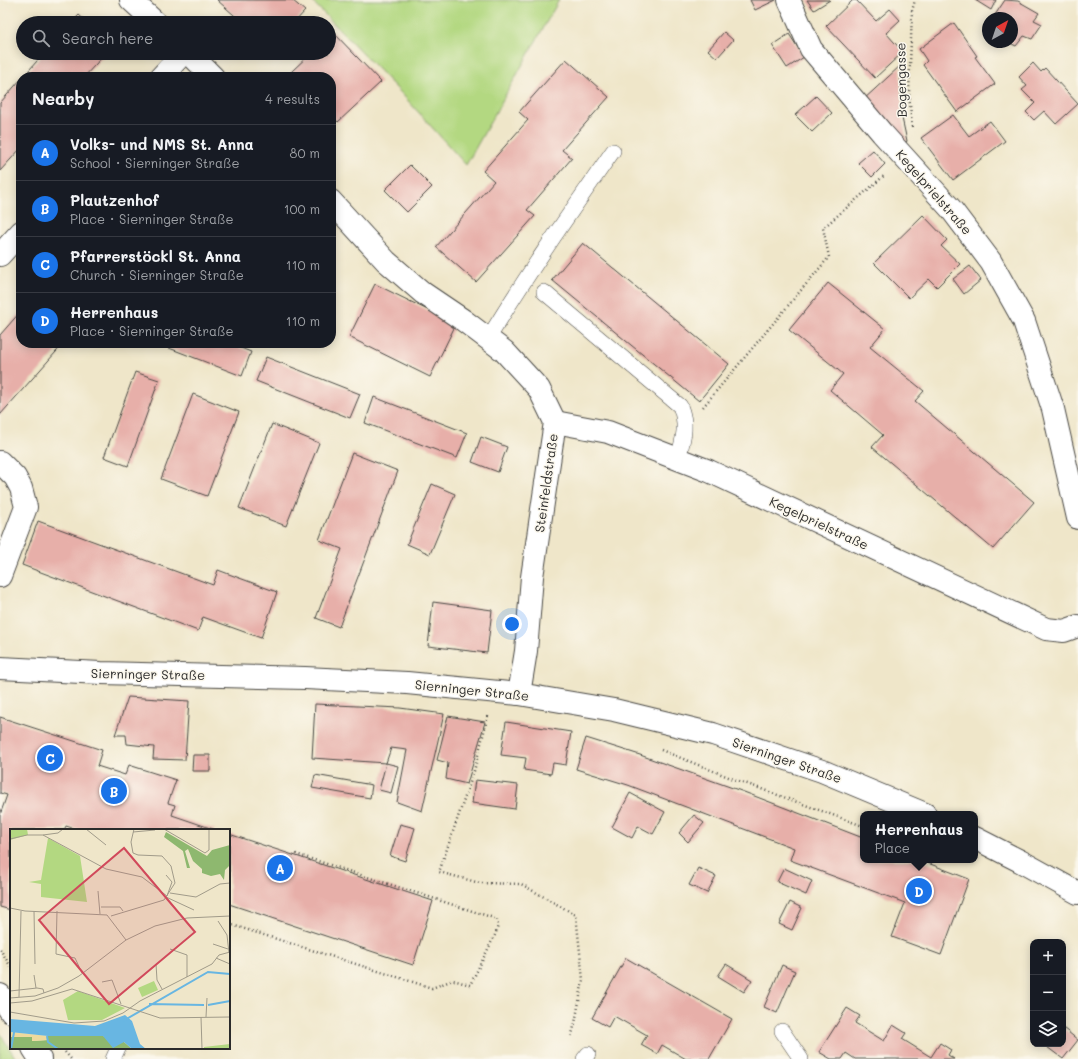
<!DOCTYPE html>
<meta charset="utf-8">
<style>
body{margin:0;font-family:Mali,sans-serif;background:#20242c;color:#f1f3f6}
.controls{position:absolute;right:12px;bottom:12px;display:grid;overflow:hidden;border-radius:8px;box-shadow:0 2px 10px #0003}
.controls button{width:36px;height:36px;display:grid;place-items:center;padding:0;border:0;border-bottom:1px solid #363941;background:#171b24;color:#f1f3f6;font:20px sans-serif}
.compass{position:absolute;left:982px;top:12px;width:36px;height:36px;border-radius:50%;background:#171b24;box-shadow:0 2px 10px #0003;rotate:40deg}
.you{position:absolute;left:512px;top:624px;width:14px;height:14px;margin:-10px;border:3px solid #fff;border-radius:50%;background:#1a73e8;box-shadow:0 0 0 6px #1a73e833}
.badge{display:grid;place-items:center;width:26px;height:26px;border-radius:50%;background:#1a73e8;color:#fff;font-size:13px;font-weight:700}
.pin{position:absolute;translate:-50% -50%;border:2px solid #fff;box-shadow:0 1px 4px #0006}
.popup{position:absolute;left:860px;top:811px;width:118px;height:52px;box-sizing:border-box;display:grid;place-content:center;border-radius:8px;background:#171b24;filter:drop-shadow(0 1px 3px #0005);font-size:13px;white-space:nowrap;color:#9ea1a6}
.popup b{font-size:15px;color:#f1f3f6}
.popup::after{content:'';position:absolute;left:50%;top:100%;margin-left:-8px;border:8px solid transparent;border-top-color:#171b24}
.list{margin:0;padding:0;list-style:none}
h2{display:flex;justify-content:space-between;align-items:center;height:52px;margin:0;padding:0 16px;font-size:17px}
h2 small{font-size:13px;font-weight:400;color:#9ea1a6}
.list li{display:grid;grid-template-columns:26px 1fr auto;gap:12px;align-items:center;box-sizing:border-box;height:56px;padding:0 16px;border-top:1px solid #363941}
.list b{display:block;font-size:15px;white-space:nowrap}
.list p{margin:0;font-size:13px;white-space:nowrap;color:#9ea1a6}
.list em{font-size:13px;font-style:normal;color:#9ea1a6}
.icon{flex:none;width:22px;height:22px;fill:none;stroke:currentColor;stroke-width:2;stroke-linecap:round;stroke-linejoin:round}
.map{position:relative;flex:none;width:1078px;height:1059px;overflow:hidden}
.search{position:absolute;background:#171b24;box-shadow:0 2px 10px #0003;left:16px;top:16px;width:320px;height:44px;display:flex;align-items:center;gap:10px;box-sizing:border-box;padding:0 14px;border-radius:22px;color:#9ea1a6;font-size:15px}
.panel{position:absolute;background:#171b24;box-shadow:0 2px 10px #0003;left:16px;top:72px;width:320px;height:276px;border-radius:16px}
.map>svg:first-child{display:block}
.green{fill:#b3d881;stroke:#6f8256}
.building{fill:#e7afa9}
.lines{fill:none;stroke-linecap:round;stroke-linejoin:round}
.lane-casing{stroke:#484743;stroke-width:16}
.street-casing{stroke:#484743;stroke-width:24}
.primary-casing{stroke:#484743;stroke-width:24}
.path{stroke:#484743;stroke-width:2.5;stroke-dasharray:1 3;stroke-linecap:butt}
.lane{stroke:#fff;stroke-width:15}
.street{stroke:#fff;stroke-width:22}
.primary{stroke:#fff;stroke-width:22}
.labels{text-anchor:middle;stroke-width:3;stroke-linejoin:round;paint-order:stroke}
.street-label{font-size:13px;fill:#2b2b2b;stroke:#fbf7ec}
.inset-river{fill:none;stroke:#68b6e2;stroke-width:2}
.inset-road{fill:none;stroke:#a19b8a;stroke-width:1}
.view{fill:#d1495b;fill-opacity:0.15;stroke:#d1495b;stroke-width:2}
.inset-edge{fill:none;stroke:#2b2b2b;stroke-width:2}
</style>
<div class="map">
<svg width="1078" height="1059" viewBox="0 0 1078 1059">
<rect width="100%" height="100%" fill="#fbf7ec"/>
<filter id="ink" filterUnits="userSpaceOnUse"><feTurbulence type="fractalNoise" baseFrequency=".025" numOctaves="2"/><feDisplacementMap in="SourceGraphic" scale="8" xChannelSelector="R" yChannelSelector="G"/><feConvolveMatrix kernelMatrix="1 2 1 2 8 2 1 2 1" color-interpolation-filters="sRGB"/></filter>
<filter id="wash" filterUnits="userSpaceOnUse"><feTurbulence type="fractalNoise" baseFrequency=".012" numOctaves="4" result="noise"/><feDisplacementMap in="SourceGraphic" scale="16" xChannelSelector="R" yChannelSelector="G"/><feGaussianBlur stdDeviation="0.9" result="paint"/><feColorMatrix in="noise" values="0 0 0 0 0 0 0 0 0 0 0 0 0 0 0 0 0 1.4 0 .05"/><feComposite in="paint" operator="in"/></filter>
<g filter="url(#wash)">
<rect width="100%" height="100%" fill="#efe6c9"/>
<g class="green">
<polygon points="311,0 559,0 466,165 402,94"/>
<polygon points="0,1033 16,1059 0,1059"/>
</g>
<g id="blocks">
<g class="building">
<polygon points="217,0 292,0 305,11 294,23 243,23"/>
<polygon points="750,0 776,0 755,10"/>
<polygon points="807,0 830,0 814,10"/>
<polygon points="853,0 856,0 876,21 890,9 900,20 886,33 903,52 875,78 826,26"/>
<polygon points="975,0 996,0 991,10"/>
<polygon points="1005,0 1018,1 1039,13 1034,20 1042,24 1032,39 1024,36 1016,46 1008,42 1012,42 1012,18 993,18"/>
<polygon points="79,15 88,23 71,23"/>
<polygon points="954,23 977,56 975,57 995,84 957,112 923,65 927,61 919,49"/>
<polygon points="333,32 381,82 338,122 331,115 331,77 295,77 291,72 311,53 329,53 329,36"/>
<polygon points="724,32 733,40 717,58 708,50"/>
<polygon points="789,34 804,57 787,68 772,45"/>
<polygon points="44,53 106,53 84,77 23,77"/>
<polygon points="566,59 609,97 562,150 572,158 527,210 535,216 476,282 436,247 494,181 483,171 528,120 519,112"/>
<polygon points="1033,63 1041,72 1045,68 1078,104 1056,124 1044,111 1034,120 1026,112 1035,103 1022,90 1027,86 1019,77"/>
<polygon points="900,66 902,118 907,141 902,148 863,100"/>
<polygon points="21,79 21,148 0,171 0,103"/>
<polygon points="816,96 832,113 812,132 795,115"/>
<polygon points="953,115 969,136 990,121 1005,141 953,180 921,138"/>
<polygon points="873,150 885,164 872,177 858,163"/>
<polygon points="410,165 432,187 407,212 385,190"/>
<polygon points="923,215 947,240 941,246 960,264 937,287 929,279 909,298 874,263"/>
<polygon points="583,243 729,364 699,401 552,280"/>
<polygon points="970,266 981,280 964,294 953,279"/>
<polygon points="828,283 885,329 870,347 924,391 915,401 1034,502 993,549 872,447 883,435 830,390 843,374 789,330"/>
<polygon points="375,284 456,324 430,377 349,337"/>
<polygon points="21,311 21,343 64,343 0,415 0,335"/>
<polygon points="156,343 228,343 251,352 242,376"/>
<polygon points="266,357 360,394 350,418 256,381"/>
<polygon points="135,372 159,380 128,466 104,457"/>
<polygon points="193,394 239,412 207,496 161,479"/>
<polygon points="374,397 467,433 457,458 365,423"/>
<polygon points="272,424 319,443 286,526 239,508"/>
<polygon points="481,437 507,447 498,472 472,462"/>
<polygon points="352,453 398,471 339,627 316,618 342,549 319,540"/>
<polygon points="432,484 455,494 430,554 407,544"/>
<polygon points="38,521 213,585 218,570 277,592 261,638 203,617 198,631 22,565"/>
<polygon points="433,602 492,610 487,653 428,646"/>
<polygon points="128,697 189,701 185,760 153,759 154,747 127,744 126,735 115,735"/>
<polygon points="315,704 400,708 444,714 422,811 397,802 407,750 391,748 386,763 312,758"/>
<polygon points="448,716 485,722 467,784 446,779 448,763 437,760"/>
<polygon points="0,717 102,750 97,766 125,775 129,765 176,780 168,803 175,805 172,815 216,830 78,830 66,826 64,830 11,830 11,910 0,907 0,815 7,795 0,793"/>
<polygon points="506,722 571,732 566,765 553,763 551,774 524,770 526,758 501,755"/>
<polygon points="586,738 640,755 744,792 863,838 863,860 920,860 969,879 941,955 892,937 905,903 790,860 794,848 628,785 576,769"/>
<polygon points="193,755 210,755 210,771 192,771"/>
<polygon points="386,763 398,766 391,793 379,790"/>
<polygon points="315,775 372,785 370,798 312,788"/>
<polygon points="475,780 518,785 515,809 472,803"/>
<polygon points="630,793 665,812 653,834 638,826 632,838 612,827"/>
<polygon points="694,815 704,823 688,842 679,833"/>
<polygon points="400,824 415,828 405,861 390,856"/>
<polygon points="229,834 433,901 413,965 229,904"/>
<polygon points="698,868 716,876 707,893 689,885"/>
<polygon points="784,868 812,881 806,895 777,882"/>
<polygon points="790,902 802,908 792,930 779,924"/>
<polygon points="626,958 732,1019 709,1059 686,1059 662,1045 657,1054 641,1045 647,1035 614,1016 608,1027 592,1018"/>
<polygon points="726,964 752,980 744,992 718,976"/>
<polygon points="782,965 795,971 777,1013 764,1007"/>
<polygon points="847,1008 860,1016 855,1023 884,1041 893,1025 906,1033 902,1039 931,1057 940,1043 951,1050 948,1055 954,1059 855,1059 846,1053 842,1059 831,1059 819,1052"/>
<polygon points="1063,1028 1078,1040 1063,1059 1047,1047 1049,1044 1063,1044"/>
</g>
</g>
</g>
<g filter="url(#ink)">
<use href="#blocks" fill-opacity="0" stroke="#484743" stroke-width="1"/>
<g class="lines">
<defs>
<g id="lane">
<path d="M544 292 680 406C688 426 683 439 678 459"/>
<path d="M488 339C527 274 570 213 613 151"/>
<polyline points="782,1031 801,1059"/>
<polyline points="113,1059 118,1048"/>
<polyline points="584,1059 588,1054"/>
</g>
<g id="street">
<polyline points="131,0 156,23"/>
<polyline points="789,0 811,49 882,133 951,209 991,262 1024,321 1053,409 1078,518"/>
<polyline points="189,53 213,77"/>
<polyline points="161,77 183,53"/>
<polyline points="331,201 386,261 423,293 463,320 504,351 539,389 555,422 532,577 526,651 519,694"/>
<polyline points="0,255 21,232"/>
<polyline points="555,422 608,432 709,471 1046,629 1064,631 1078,626"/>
<polyline points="0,462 15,477 21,488 26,507 0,576"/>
<polyline points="0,995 11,1012"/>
<polyline points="33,1048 40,1059"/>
</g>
<g id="primary">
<polyline points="0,668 101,673 305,678 407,683 519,694 614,710 713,734 822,771 925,814"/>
<polyline points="975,838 1020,861 1078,893"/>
</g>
</defs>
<use href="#lane" class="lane-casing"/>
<use href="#street" class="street-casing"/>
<use href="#primary" class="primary-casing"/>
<g class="path">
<polyline points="912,127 909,94 912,11 915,0"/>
<polyline points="703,407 829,257 823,228 885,175"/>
<polyline points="488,716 474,771 439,872 480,883 521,884 576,915 583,980 575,1023 571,1038"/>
<polyline points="661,750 731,778 863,826"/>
<polyline points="229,924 432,988 453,980 470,985 496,933 498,925 497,919 296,854"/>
<polyline points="0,949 11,967"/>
<polyline points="65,1052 71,1059"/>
</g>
<use href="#lane" class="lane"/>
<use href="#street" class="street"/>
<use href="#primary" class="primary"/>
</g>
</g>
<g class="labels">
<g class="street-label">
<text transform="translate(901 80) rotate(-91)" y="5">Bogengasse</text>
<text transform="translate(934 192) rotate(49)" y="5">Kegelprielstraße</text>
<text transform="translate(546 483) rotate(-82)" y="5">Steinfeldstraße</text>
<text transform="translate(819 523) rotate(25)" y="5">Kegelprielstraße</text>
<text transform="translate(148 674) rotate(1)" y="5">Sierninger Straße</text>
<text transform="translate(472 690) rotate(6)" y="5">Sierninger Straße</text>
<text transform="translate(787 760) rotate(19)" y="5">Sierninger Straße</text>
</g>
</g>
<g transform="translate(10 829)">
<rect width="220" height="220" fill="#efe6c9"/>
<path d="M0 0H17L18 6 0 11ZM38 9 70 27 77 73 31 68V55L19 53 31 51ZM144 152 148 161 132 168 128 159ZM68 162 115 179 92 191H58L53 171ZM220 215V220H194V218Z" fill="#b3d881"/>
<path d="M156 3 197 27 202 21 220 16V36L215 41 214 51 210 45 201 47 192 44V40L183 32 178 20 175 22 180 39H177L173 22 154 8ZM38 207H93L114 213 122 220H0V208H22V212L38 211Z" fill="#8eb86f"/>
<path d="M0 203 38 207V211L22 212V208H0Z" fill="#eeda9e"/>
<path d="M115 186 122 192 130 215 136 220H122L114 213 103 219 93 207H38L0 203V190L85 197Z" fill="#68b6e2"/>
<path class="inset-river" d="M139 175 194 176M198 176 220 172M113 192 198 143 220 145M37 207 38 213 48 220M1 220 5 198"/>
<path class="inset-road" d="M76 0 96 16M154 0 195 24 199 21V0M123 3 145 1M33 6 48 4 53 0M0 10 17 6H33L96 40 132 48 157 67M156 46 162 53 157 67M88 62 90 85M160 64 186 68 210 55 220 54M156 68 184 81M91 78H110L113 82M0 79 15 82 97 86 116 111M24 82 25 135M47 82 46 125 65 129 72 144M101 87 154 71 165 54 161 37 152 27 128 26 123 24 121 13 124 0M208 92 217 106 219 124M203 115 218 120M160 120 177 126V148M206 129 220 135M146 135 147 151 152 160M24 146 26 159M92 153 102 151 111 175M0 162 27 159 33 160 34 164M9 168 11 82M0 169 25 167 48 159 69 147 116 111 145 97 177 89 220 87M0 174 22 172 62 160 150 189 220 188M0 183 64 194 94 192 113 184 130 172 202 135 209 126 220 123M191 188 192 220M196 188 197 169"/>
<path class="view" d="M114 19 185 103 99 175 29 91Z"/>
<rect width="220" height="220" class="inset-edge"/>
</g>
</svg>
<div class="controls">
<button>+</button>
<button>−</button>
<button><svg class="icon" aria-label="layers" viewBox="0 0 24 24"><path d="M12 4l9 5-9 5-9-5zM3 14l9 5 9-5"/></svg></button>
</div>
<svg class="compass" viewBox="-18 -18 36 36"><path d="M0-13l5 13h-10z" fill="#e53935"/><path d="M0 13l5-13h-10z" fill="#9ea1a6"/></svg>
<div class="you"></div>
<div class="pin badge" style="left:280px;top:868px">A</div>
<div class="pin badge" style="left:114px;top:791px">B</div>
<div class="pin badge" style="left:50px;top:758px">C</div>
<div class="pin badge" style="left:919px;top:891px">D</div>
<div class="popup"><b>Herrenhaus</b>Place</div>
<div class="search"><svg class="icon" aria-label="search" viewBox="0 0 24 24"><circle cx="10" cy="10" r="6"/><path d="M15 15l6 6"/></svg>Search here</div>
<section class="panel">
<h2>Nearby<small>4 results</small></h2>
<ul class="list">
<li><span class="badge">A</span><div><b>Volks- und NMS St. Anna</b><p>School · Sierninger Straße</p></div><em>80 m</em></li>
<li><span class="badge">B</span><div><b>Plautzenhof</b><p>Place · Sierninger Straße</p></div><em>100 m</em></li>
<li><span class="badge">C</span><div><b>Pfarrerstöckl St. Anna</b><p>Church · Sierninger Straße</p></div><em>110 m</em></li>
<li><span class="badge">D</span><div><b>Herrenhaus</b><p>Place · Sierninger Straße</p></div><em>110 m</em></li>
</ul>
</section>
</div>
